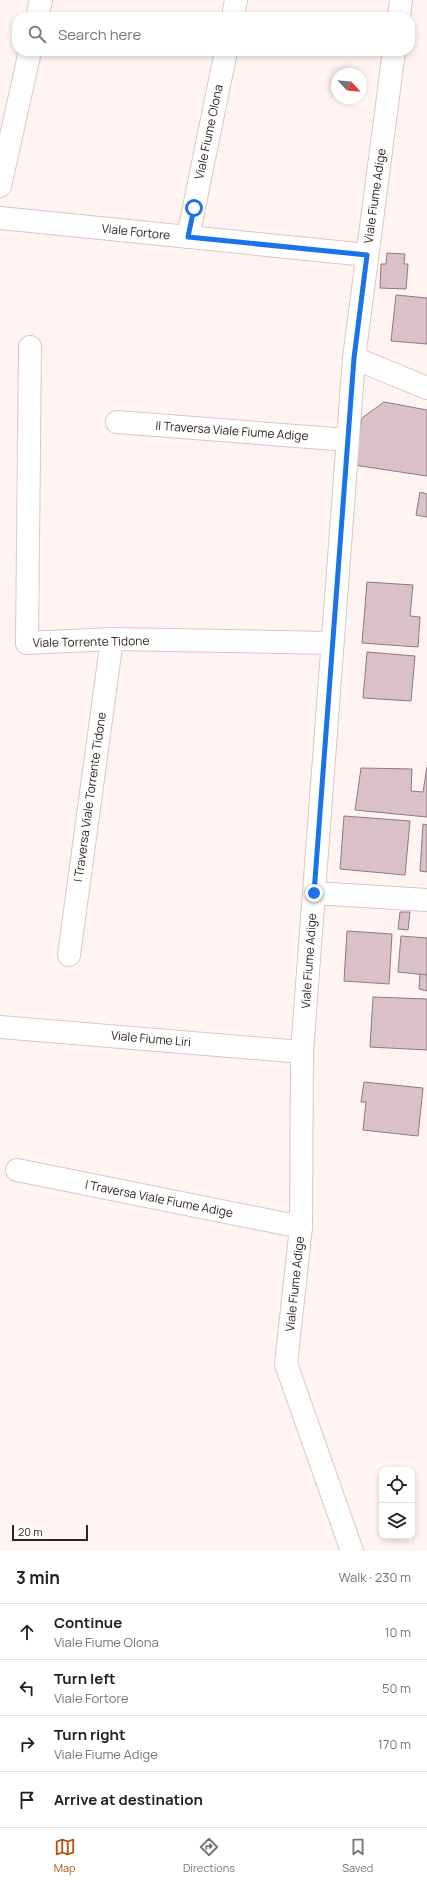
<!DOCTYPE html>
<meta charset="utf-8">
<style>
body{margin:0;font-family:Manrope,sans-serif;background:#f6f6f6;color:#202124}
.controls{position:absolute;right:12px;bottom:12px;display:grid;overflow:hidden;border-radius:8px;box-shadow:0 2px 6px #0003}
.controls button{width:36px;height:36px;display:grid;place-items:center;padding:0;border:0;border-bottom:1px solid #e0e0e0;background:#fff;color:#202124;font:20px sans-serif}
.compass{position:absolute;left:331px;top:68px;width:36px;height:36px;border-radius:50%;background:#fff;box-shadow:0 2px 6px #0003;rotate:116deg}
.scale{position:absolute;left:12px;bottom:10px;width:76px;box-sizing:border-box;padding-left:4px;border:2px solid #2e2423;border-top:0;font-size:11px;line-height:14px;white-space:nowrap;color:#2e2423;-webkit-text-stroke:3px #fff;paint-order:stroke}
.stop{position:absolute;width:12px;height:12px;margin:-9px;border:3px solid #1a73e8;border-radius:50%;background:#fff}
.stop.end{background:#1a73e8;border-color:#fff;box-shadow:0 1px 4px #0008}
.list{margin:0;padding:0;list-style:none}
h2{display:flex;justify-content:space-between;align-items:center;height:52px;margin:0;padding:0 16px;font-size:17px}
h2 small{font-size:13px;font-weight:400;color:#757577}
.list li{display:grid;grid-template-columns:26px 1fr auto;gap:12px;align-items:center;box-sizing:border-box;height:56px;padding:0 16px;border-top:1px solid #e0e0e0}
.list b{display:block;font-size:15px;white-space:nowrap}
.list p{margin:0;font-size:13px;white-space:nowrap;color:#757577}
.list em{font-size:13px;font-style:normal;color:#757577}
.icon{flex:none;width:22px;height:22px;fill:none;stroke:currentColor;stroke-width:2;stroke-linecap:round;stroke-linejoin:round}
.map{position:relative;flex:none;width:427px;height:1551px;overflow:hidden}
.search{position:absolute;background:#fff;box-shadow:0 2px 6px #0003;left:12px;right:12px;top:12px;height:44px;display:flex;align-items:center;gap:10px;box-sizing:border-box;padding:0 14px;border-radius:16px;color:#757577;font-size:15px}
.sheet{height:276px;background:#fff}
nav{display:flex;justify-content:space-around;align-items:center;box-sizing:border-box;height:56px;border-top:1px solid #e0e0e0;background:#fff;font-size:11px;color:#757577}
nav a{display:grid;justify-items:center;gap:2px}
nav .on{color:#b45309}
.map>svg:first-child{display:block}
.building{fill:#dac1c9;stroke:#8f7880}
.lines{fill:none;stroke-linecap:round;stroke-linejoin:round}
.minor-casing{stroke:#dfc5c0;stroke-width:24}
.minor{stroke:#fff;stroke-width:22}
.route{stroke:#1a73e8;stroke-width:5}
.labels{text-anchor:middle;stroke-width:3;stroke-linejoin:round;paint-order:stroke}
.street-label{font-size:12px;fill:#2e2423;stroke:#fff}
</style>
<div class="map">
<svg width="427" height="1551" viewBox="0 0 427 1551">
<rect width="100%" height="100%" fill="#fff4f2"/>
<g class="building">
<polygon points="387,253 405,254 404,264 408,264 406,289 380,288 381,264 386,264"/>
<polygon points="396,295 427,298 427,344 391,341"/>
<polygon points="384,402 427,410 427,476 354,465 362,418"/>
<polygon points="420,492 427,494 427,517 416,515"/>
<polygon points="367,582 413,585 410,616 420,617 418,647 362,643"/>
<polygon points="367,652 415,656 411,701 363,698"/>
<polygon points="361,768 412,769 411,791 423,792 427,767 427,817 355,810"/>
<polygon points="344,816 410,821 405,875 340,869"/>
<polygon points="423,824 427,825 427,872 420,871"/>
<polygon points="400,912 410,912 408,930 398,929"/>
<polygon points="347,931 392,934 389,984 344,981"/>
<polygon points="401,936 427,938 427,975 398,972"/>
<polygon points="420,974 427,975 427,991 419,989"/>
<polygon points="373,997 427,999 427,1050 370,1047"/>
<polygon points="364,1082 423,1088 418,1136 363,1130 366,1102 361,1102"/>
</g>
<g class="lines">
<defs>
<g id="minor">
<polyline points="37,17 41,0"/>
<polyline points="233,17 236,0"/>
<polyline points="399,17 401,0"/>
<polyline points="0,186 30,51"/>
<polyline points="0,218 367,255"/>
<polyline points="188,237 226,51"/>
<polyline points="30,347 27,643 112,639 332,643"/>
<polyline points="354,358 427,388"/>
<polyline points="117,422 348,440"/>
<polyline points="314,893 427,900"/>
<polyline points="69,955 112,639"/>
<polyline points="0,1027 302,1052"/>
<polyline points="17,1170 301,1227"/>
<polyline points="352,1551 286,1364 301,1227 302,1052 354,358 394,51"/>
</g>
</defs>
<use href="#minor" class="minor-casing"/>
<use href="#minor" class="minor"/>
</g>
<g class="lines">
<polyline class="route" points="194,208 188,237 367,255 354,358 314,893"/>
</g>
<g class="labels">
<g class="street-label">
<text transform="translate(209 132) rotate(-78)" y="4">Viale Fiume Olona</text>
<text transform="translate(375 196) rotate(-82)" y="4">Viale Fiume Adige</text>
<text transform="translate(136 232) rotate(6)" y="4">Viale Fortore</text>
<text transform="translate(232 431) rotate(4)" y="4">II Traversa Viale Fiume Adige</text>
<text transform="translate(91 642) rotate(-1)" y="4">Viale Torrente Tidone</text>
<text transform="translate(90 797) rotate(-82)" y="4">I Traversa Viale Torrente Tidone</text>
<text transform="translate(309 961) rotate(-86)" y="4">Viale Fiume Adige</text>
<text transform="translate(151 1039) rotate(5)" y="4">Viale Fiume Liri</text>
<text transform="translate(159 1199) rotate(11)" y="4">I Traversa Viale Fiume Adige</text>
<text transform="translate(295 1284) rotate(-84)" y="4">Viale Fiume Adige</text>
</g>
</g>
</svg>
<div class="controls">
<button><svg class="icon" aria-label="locate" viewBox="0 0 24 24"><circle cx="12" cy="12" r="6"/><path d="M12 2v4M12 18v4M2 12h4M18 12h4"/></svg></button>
<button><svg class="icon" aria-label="layers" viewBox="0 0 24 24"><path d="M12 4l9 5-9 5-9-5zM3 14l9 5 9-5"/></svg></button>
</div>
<svg class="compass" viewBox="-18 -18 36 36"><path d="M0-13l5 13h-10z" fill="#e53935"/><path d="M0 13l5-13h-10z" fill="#757577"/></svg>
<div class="scale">20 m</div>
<div class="stop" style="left:194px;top:208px"></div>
<div class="stop end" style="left:314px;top:893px"></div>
<div class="search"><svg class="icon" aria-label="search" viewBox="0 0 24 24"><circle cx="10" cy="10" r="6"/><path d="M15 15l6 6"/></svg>Search here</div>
</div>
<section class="sheet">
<h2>3 min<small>Walk · 230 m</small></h2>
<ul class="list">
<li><svg class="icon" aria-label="ahead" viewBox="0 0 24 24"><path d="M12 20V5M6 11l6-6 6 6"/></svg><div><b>Continue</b><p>Viale Fiume Olona</p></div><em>10 m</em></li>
<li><svg class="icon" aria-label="left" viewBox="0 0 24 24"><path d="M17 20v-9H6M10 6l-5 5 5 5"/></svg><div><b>Turn left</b><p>Viale Fortore</p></div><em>50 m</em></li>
<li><svg class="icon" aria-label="right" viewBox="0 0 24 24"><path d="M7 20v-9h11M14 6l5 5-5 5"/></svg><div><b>Turn right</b><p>Viale Fiume Adige</p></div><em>170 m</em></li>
<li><svg class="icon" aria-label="arrive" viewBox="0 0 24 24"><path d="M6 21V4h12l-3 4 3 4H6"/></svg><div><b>Arrive at destination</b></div></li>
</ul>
</section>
<nav>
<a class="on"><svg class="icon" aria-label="map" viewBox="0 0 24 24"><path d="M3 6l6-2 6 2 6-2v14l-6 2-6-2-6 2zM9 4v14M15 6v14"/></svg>Map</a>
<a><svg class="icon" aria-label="directions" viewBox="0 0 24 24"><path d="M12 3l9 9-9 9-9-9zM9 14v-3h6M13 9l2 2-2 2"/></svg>Directions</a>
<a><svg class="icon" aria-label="saved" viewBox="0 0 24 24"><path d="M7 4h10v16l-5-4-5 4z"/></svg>Saved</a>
</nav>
